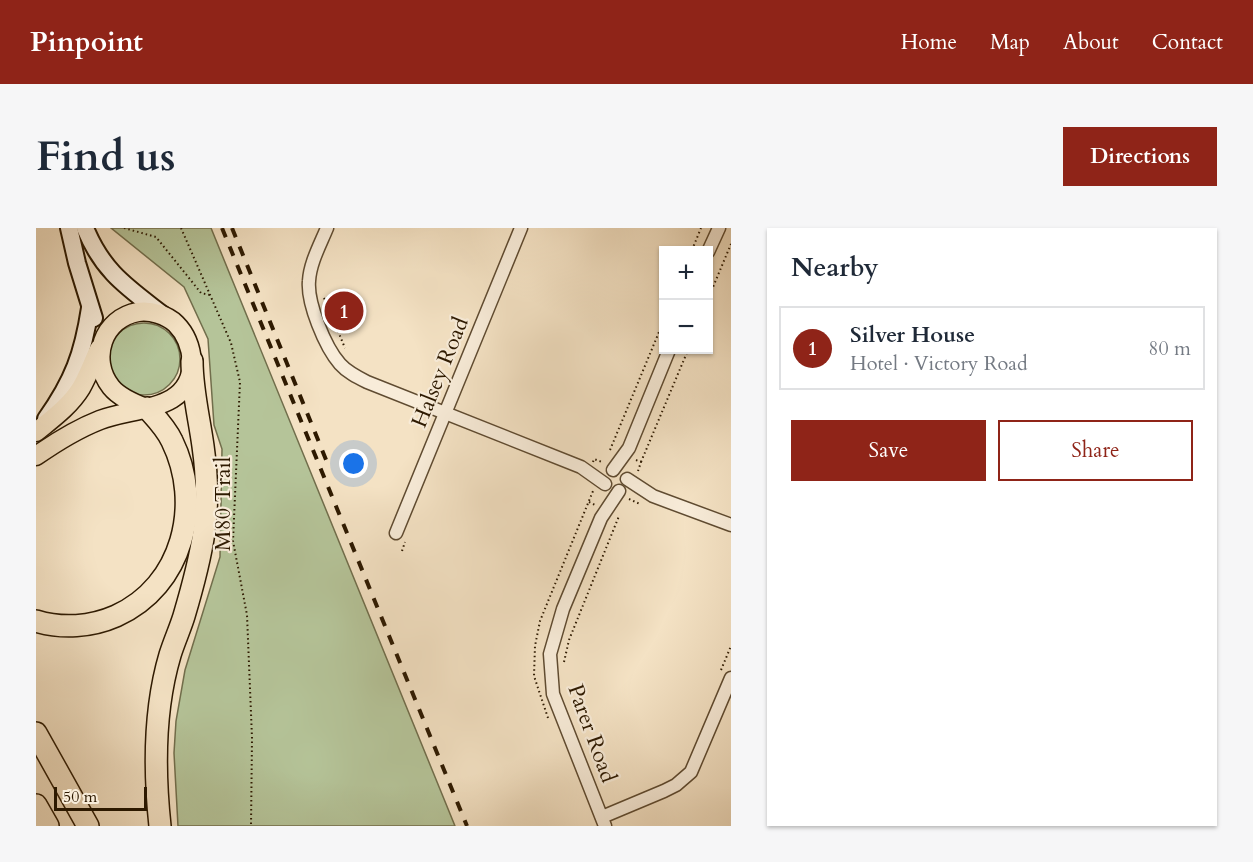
<!DOCTYPE html>
<meta charset="utf-8">
<style>
body{margin:0;font-family:Cardo,serif;background:#f6f6f7;color:#1f2937}
.controls{position:absolute;right:18px;top:18px;display:grid;overflow:hidden;border-radius:0px;box-shadow:0 2px 4px #0004}
.controls button{width:54px;height:54px;display:grid;place-items:center;padding:0;border:0;border-bottom:2px solid #e0e1e3;background:#fff;color:#1f2937;font:30px sans-serif}
.scale{position:absolute;left:18px;bottom:15px;width:93px;box-sizing:border-box;padding-left:6px;border:3px solid #2d1900;border-top:0;font-size:16px;line-height:21px;white-space:nowrap;color:#2d1900;-webkit-text-stroke:4px #f8ecd9;paint-order:stroke}
.you{position:absolute;left:318px;top:236px;width:21px;height:21px;margin:-15px;border:4px solid #fff;border-radius:50%;background:#1a73e8;box-shadow:0 0 0 9px #1a73e833}
.badge{display:grid;place-items:center;width:39px;height:39px;border-radius:50%;background:#8f2418;color:#fff;font-size:20px;font-weight:700}
.pin{position:absolute;translate:-50% -50%;border:3px solid #fff;box-shadow:0 2px 6px #0006}
.list{margin:0;padding:0;list-style:none}
h2{display:flex;justify-content:space-between;align-items:center;height:78px;margin:0;padding:0 24px;font-size:26px}
h2 small{font-size:20px;font-weight:400;color:#747a83}
.list li{display:grid;grid-template-columns:39px 1fr auto;gap:18px;align-items:center;box-sizing:border-box;height:84px;margin:0 12px 12px;padding:0 12px;border:2px solid #e0e1e3;border-radius:0px}
.list b{display:block;font-size:22px;white-space:nowrap}
.list p{margin:0;font-size:20px;white-space:nowrap;color:#747a83}
.list em{font-size:20px;font-style:normal;color:#747a83}
.actions{display:flex;gap:12px;padding:18px 24px}
.actions a{flex:1;padding:14px 0;border:2px solid #8f2418;border-radius:0px;text-align:center;font-size:21px;color:#8f2418}
.actions .main{background:#8f2418;color:#fff}
.map{position:relative;flex:none;width:695px;height:598px;overflow:hidden;border-radius:0px}
header{display:flex;align-items:center;gap:36px;box-sizing:border-box;height:84px;padding:0 30px;background:#8f2418;color:#fff}
header strong{font-size:28px}
nav{display:flex;gap:33px;margin-inline-start:auto;font-size:21px}
.intro{display:flex;align-items:center;justify-content:space-between;box-sizing:border-box;height:144px;padding:0 36px}
h1{margin:0;font-size:42px}
.button{padding:15px 27px;border-radius:0px;background:#8f2418;color:#fff;font-size:21px;font-weight:700}
main{display:flex;gap:36px;padding:0 36px}
aside{flex:1;background:#fff;border-radius:0px;box-shadow:0 2px 4px #0004}
.map>svg:first-child{display:block}
.green{fill:#b5c499;stroke:#716e4c;stroke-width:1.5}
.lines{fill:none;stroke-linecap:round;stroke-linejoin:round}
.minor-casing{stroke:#5f4b31;stroke-width:15}
.secondary-casing{stroke:#2d1900;stroke-width:20}
.primary-casing{stroke:#2d1900;stroke-width:21}
.motorway-casing{stroke:#2d1900;stroke-width:24}
.path{stroke:#2d1900;stroke-width:2;stroke-dasharray:1.5 3;stroke-linecap:butt}
.minor{stroke:#f8ecd9;stroke-width:12}
.secondary{stroke:#f8ecd9;stroke-width:16}
.primary{stroke:#f4e2c4;stroke-width:18}
.motorway{stroke:#f4e2c4;stroke-width:21}
.rail{stroke:#2d1900;stroke-width:4;stroke-dasharray:10 10;stroke-linecap:butt}
.labels{text-anchor:middle;stroke-width:4.5;stroke-linejoin:round;paint-order:stroke}
.street-label{font-size:22px;fill:#2d1900;stroke:#f8ecd9}
</style>
<header>
<strong>Pinpoint</strong>
<nav><a>Home</a><a>Map</a><a>About</a><a>Contact</a></nav>
</header>
<div class="intro"><h1>Find us</h1><a class="button">Directions</a></div>
<main>
<div class="map">
<svg width="695" height="598" viewBox="0 0 695 598">
<rect width="100%" height="100%" fill="#f4e2c4"/>
<filter id="stains"><feTurbulence type="fractalNoise" baseFrequency=".00333" numOctaves="4"/><feColorMatrix values="0 0 0 0 .2 0 0 0 0 .09 0 0 0 0 .02 0 0 0 .5 -.17"/></filter>
<radialGradient id="worn" r=".72"><stop offset=".6" stop-color="#630" stop-opacity="0"/><stop offset="1" stop-color="#630" stop-opacity=".3"/></radialGradient>
<g class="green">
<polygon points="75,0 175,0 419,598 142,598 138,525 140,493 149,442 184,329 186,221 178,197 172,111 148,59"/>
<circle cx="108" cy="131" r="36"/>
</g>
<g class="lines">
<defs>
<g id="minor">
<path d="M291 0C284 17 274 35 273 53 271 75 289 119 304 136 311 144 321 149 331 154L545 239 569 256"/>
<polyline points="672,24 683,0"/>
<polyline points="577,242 593,220 633,122"/>
<polyline points="591,251 617,268 695,297"/>
<polyline points="360,305 485,0"/>
<polyline points="566,589 628,563 640,557 655,544 695,450"/>
<polyline points="569,598 517,466 514,426 527,381 565,290 583,263"/>
</g>
<g id="secondary">
<polyline points="33,0 41,35 58,90"/>
<path d="M49 0C67 44 91 59 127 87"/>
<path d="M10 191C37 153 47 126 54 80"/>
</g>
<g id="primary">
<path d="M0 204C16 191 34 178 45 160 52 148 57 134 63 121"/>
<path d="M0 228C20 214 41 201 64 192 97 179 156 184 156 134 155 120 150 106 140 96 131 87 114 82 102 84 67 90 53 131 75 159 83 169 97 175 110 180"/>
</g>
<g id="motorway">
<path d="M0 393C26 401 55 399 80 388 147 358 167 276 136 213 130 200 120 190 111 180"/>
<polyline points="0,505 52,598"/>
<polyline points="0,577 12,598"/>
<path d="M124 598C118 542 118 481 134 427 138 414 144 401 148 388 156 361 164 332 168 304 172 276 171 246 167 218 163 189 156 162 156 133"/>
</g>
</defs>
<use href="#minor" class="minor-casing"/>
<use href="#secondary" class="secondary-casing"/>
<use href="#primary" class="primary-casing"/>
<use href="#motorway" class="motorway-casing"/>
<g class="path">
<polyline points="88,0 120,9 165,65 174,67"/>
<polyline points="145,0 195,115 204,154 197,313 211,387 216,510 215,598"/>
<polyline points="656,22 665,0"/>
<polyline points="288,70 309,120"/>
<polyline points="672,71 695,16"/>
<polyline points="574,222 628,92"/>
<polyline points="600,232 605,234 602,243"/>
<polyline points="557,234 558,231 566,234"/>
<polyline points="605,234 652,122"/>
<polyline points="593,271 604,276"/>
<polyline points="553,274 559,277"/>
<polyline points="366,323 369,314"/>
<polyline points="528,434 533,412 583,288"/>
<polyline points="685,442 695,418"/>
<polyline points="512,490 498,448 499,418 504,393 557,263"/>
</g>
<use href="#minor" class="minor"/>
<use href="#secondary" class="secondary"/>
<use href="#primary" class="primary"/>
<use href="#motorway" class="motorway"/>
<g class="rail">
<polyline points="186,0 431,598"/>
<polyline points="196,0 293,239"/>
</g>
</g>
<g class="labels">
<g class="street-label">
<text transform="translate(403 144) rotate(-68)" y="8">Halsey Road</text>
<text transform="translate(186 276) rotate(-90)" y="8">M80 Trail</text>
<text transform="translate(557 505) rotate(70)" y="8">Parer Road</text>
</g>
</g>
<rect width="100%" height="100%" filter="url(#stains)"/>
<rect width="100%" height="100%" fill="url(#worn)"/>
</svg>
<div class="controls">
<button>+</button>
<button>−</button>
</div>
<div class="scale">50 m</div>
<div class="you"></div>
<div class="pin badge" style="left:308px;top:83px">1</div>
</div>
<aside>
<h2>Nearby<small></small></h2>
<ul class="list">
<li><span class="badge">1</span><div><b>Silver House</b><p>Hotel · Victory Road</p></div><em>80 m</em></li>
</ul>
<div class="actions"><a class="main">Save</a><a>Share</a></div>
</aside>
</main>
